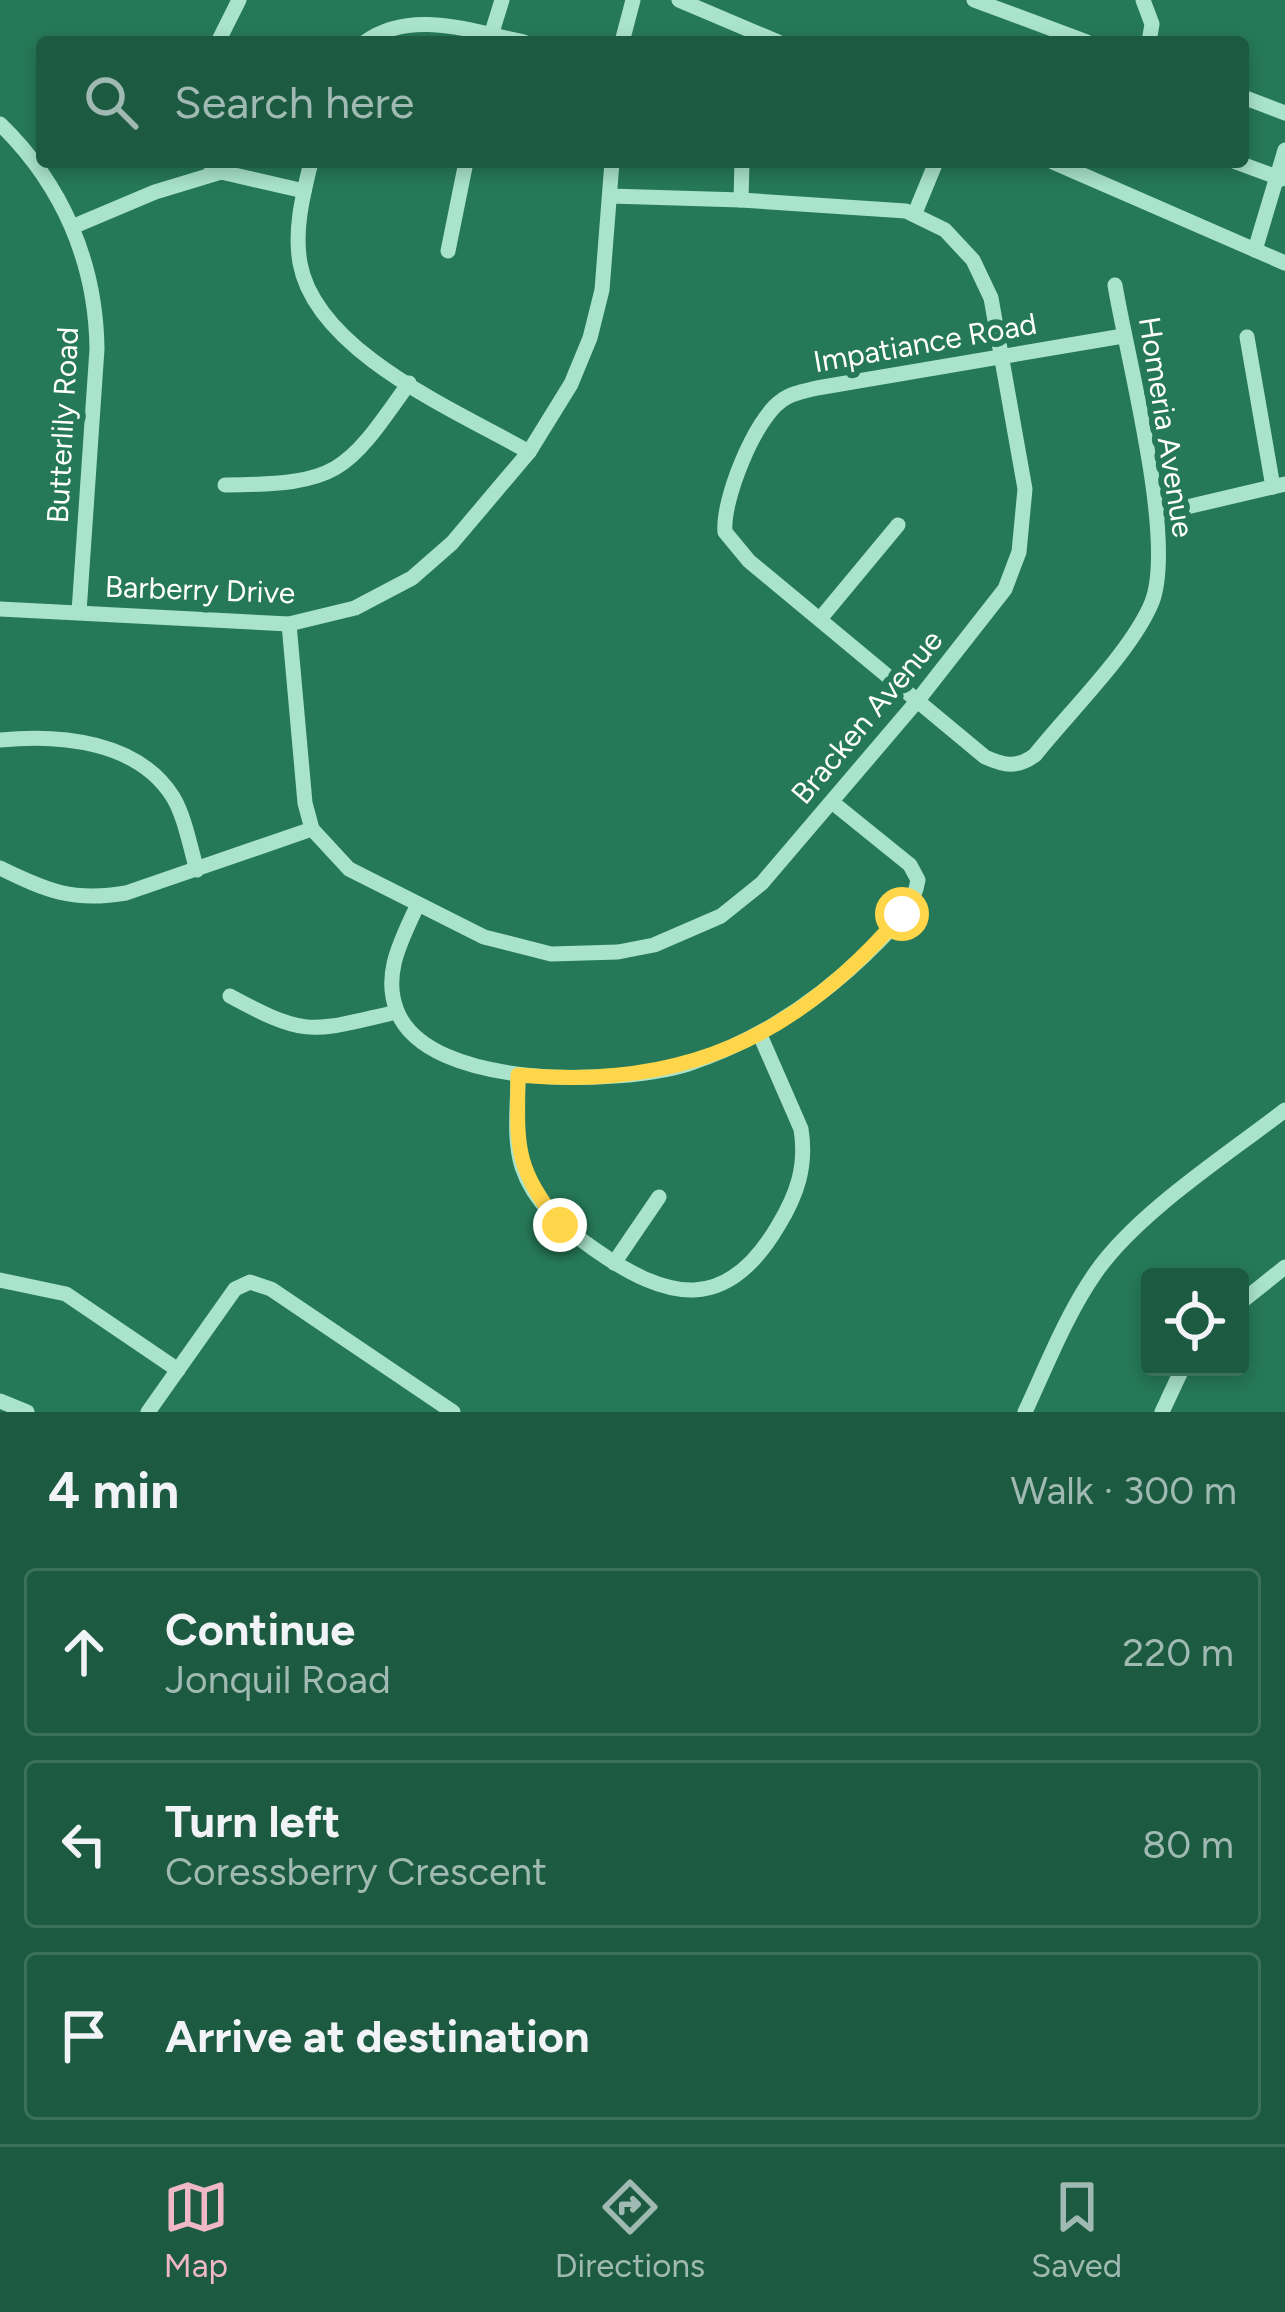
<!DOCTYPE html>
<meta charset="utf-8">
<style>
body{margin:0;font-family:Figtree,sans-serif;background:#256149;color:#f1f3f6}
.controls{position:absolute;right:36px;bottom:36px;display:grid;overflow:hidden;border-radius:12px;box-shadow:0 6px 18px #0003}
.controls button{width:108px;height:108px;display:grid;place-items:center;padding:0;border:0;border-bottom:3px solid #3a705b;background:#1c5b42;color:#f1f3f6;font:60px sans-serif}
.stop{position:absolute;width:36px;height:36px;margin:-27px;border:9px solid #ffd54a;border-radius:50%;background:#fff}
.stop.end{background:#ffd54a;border-color:#fff;box-shadow:0 3px 12px #0008}
.list{margin:0;padding:0;list-style:none}
h2{display:flex;justify-content:space-between;align-items:center;height:156px;margin:0;padding:0 48px;font-size:51px}
h2 small{font-size:39px;font-weight:400;color:#a0b9b2}
.list li{display:grid;grid-template-columns:78px 1fr auto;gap:36px;align-items:center;box-sizing:border-box;height:168px;margin:0 24px 24px;padding:0 24px;border:3px solid #3a705b;border-radius:12px}
.list b{display:block;font-size:45px;white-space:nowrap}
.list p{margin:0;font-size:39px;white-space:nowrap;color:#a0b9b2}
.list em{font-size:39px;font-style:normal;color:#a0b9b2}
.icon{flex:none;width:66px;height:66px;fill:none;stroke:currentColor;stroke-width:2;stroke-linecap:round;stroke-linejoin:round}
.map{position:relative;flex:none;width:1285px;height:1412px;overflow:hidden}
.search{position:absolute;background:#1c5b42;box-shadow:0 6px 18px #0003;left:36px;right:36px;top:36px;height:132px;display:flex;align-items:center;gap:30px;box-sizing:border-box;padding:0 42px;border-radius:12px;color:#a0b9b2;font-size:45px}
.sheet{height:732px;background:#1c5b42}
nav{display:flex;justify-content:space-around;align-items:center;box-sizing:border-box;height:168px;border-top:3px solid #3a705b;background:#1c5b42;font-size:33px;color:#a0b9b2}
nav a{display:grid;justify-items:center;gap:6px}
nav .on{color:#efb7c7}
.map>svg:first-child{display:block}
.lines{fill:none;stroke-linecap:round;stroke-linejoin:round}
.minor{stroke:#a9e3cb;stroke-width:15}
.route{stroke:#ffd54a;stroke-width:15}
.labels{text-anchor:middle;stroke-width:12;stroke-linejoin:round;paint-order:stroke}
.street-label{font-size:30px;fill:#fff;stroke:#267958}
</style>
<div class="map">
<svg width="1285" height="1412" viewBox="0 0 1285 1412">
<rect width="100%" height="100%" fill="#267958"/>
<g class="lines">
<g class="minor">
<polyline points="679,0 778,42"/>
<polyline points="974,0 1087,42"/>
<polyline points="1143,0 1152,24 1149,42"/>
<polyline points="218,42 239,0"/>
<path d="M365 42C412 8 473 32 524 42"/>
<polyline points="489,42 502,0"/>
<polyline points="622,42 633,0"/>
<polyline points="1243,97 1285,113"/>
<path d="M0 124C62 184 96 262 97 349L79 612"/>
<polyline points="208,162 221,172 304,191"/>
<path d="M311 162C303 195 294 229 300 263 316 352 457 411 529 452"/>
<polyline points="1053,162 1285,263"/>
<polyline points="1236,162 1282,179"/>
<polyline points="741,200 742,162"/>
<polyline points="915,213 936,162"/>
<polyline points="72,227 155,192 221,172"/>
<polyline points="1255,250 1285,150"/>
<polyline points="448,251 466,162"/>
<path d="M1115 285C1127 358 1176 539 1152 602 1132 651 1069 712 1035 755 1017 768 1005 766 985 757L749 561 725 532C722 500 755 419 781 401 791 393 805 391 817 388L1123 336"/>
<polyline points="1247,337 1273,487"/>
<path d="M225 485C339 484 345 474 409 383"/>
<polyline points="1157,514 1285,484"/>
<polyline points="0,609 289,624 355,608 412,578 452,543 529,452 571,384 590,338 602,290 612,162"/>
<polyline points="820,619 898,525"/>
<polyline points="289,624 305,803 312,829 349,869 484,937 551,954 618,952 654,945 721,916 762,883 918,700 1005,589 1019,552 1025,489 991,298 973,260 945,230 906,211 741,200 610,196"/>
<path d="M0 740C60 734 138 741 173 797 185 817 190 847 197 870"/>
<path d="M0 868C47 891 73 902 126 893L312 829"/>
<path d="M417 906C402 939 382 974 397 1011 429 1091 621 1085 688 1064 757 1041 814 1004 866 954 886 934 914 909 918 880L910 865 832 802"/>
<path d="M230 996C309 1039 312 1031 397 1012"/>
<path d="M518 1075C518 1104 513 1138 522 1167 534 1203 564 1228 594 1249 668 1301 726 1314 778 1226 797 1195 807 1166 801 1129L760 1035"/>
<polyline points="614,1263 659,1197"/>
<polyline points="0,1280 66,1294 178,1370"/>
<polyline points="1240,1303 1285,1267"/>
<polyline points="0,1401 27,1412"/>
<polyline points="148,1412 235,1289 250,1282 271,1289 453,1412"/>
<path d="M1025 1412C1047 1365 1066 1315 1096 1272 1138 1212 1227 1155 1285 1110"/>
<polyline points="1162,1412 1183,1367"/>
</g>
</g>
<g class="lines">
<path class="route" d="M560 1225C514 1166 517 1148 518 1075 682 1090 796 1038 902 914"/>
</g>
<g class="labels">
<g class="street-label">
<text transform="translate(925 343) rotate(-10)" y="10">Impatiance Road</text>
<text transform="translate(63 425) rotate(-87)" y="10">Butterlily Road</text>
<text transform="translate(1166 427) rotate(81)" y="10">Homeria Avenue</text>
<text transform="translate(200 590) rotate(2)" y="10">Barberry Drive</text>
<text transform="translate(867 717) rotate(-50)" y="10">Bracken Avenue</text>
</g>
</g>
</svg>
<div class="controls">
<button><svg class="icon" aria-label="locate" viewBox="0 0 24 24"><circle cx="12" cy="12" r="6"/><path d="M12 2v4M12 18v4M2 12h4M18 12h4"/></svg></button>
</div>
<div class="stop" style="left:902px;top:914px"></div>
<div class="stop end" style="left:560px;top:1225px"></div>
<div class="search"><svg class="icon" aria-label="search" viewBox="0 0 24 24"><circle cx="10" cy="10" r="6"/><path d="M15 15l6 6"/></svg>Search here</div>
</div>
<section class="sheet">
<h2>4 min<small>Walk · 300 m</small></h2>
<ul class="list">
<li><svg class="icon" aria-label="ahead" viewBox="0 0 24 24"><path d="M12 20V5M6 11l6-6 6 6"/></svg><div><b>Continue</b><p>Jonquil Road</p></div><em>220 m</em></li>
<li><svg class="icon" aria-label="left" viewBox="0 0 24 24"><path d="M17 20v-9H6M10 6l-5 5 5 5"/></svg><div><b>Turn left</b><p>Coressberry Crescent</p></div><em>80 m</em></li>
<li><svg class="icon" aria-label="arrive" viewBox="0 0 24 24"><path d="M6 21V4h12l-3 4 3 4H6"/></svg><div><b>Arrive at destination</b></div></li>
</ul>
</section>
<nav>
<a class="on"><svg class="icon" aria-label="map" viewBox="0 0 24 24"><path d="M3 6l6-2 6 2 6-2v14l-6 2-6-2-6 2zM9 4v14M15 6v14"/></svg>Map</a>
<a><svg class="icon" aria-label="directions" viewBox="0 0 24 24"><path d="M12 3l9 9-9 9-9-9zM9 14v-3h6M13 9l2 2-2 2"/></svg>Directions</a>
<a><svg class="icon" aria-label="saved" viewBox="0 0 24 24"><path d="M7 4h10v16l-5-4-5 4z"/></svg>Saved</a>
</nav>
